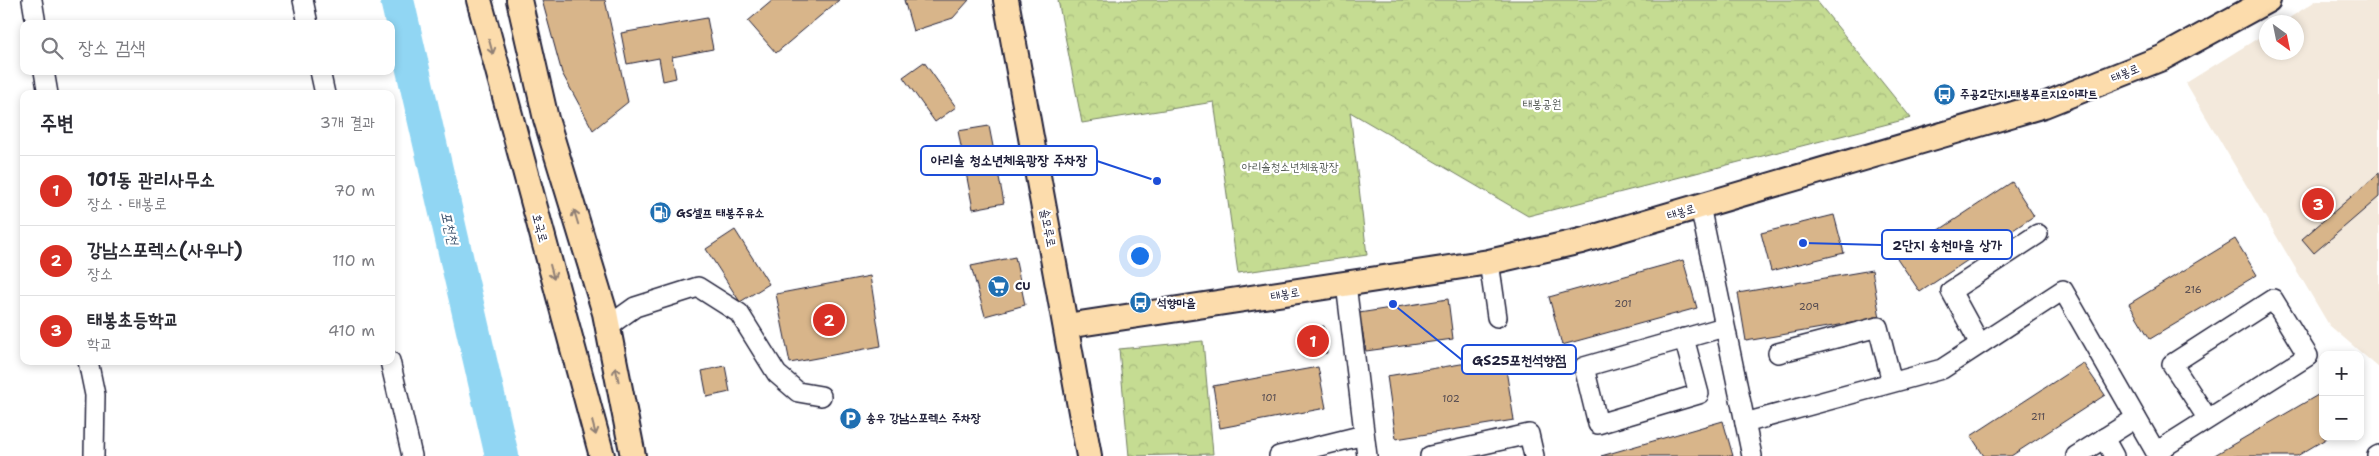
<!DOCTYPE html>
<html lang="ko">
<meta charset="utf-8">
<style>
body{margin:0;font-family:"Shantell Sans","Poor Story",sans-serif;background:#f7f7f7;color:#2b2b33}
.controls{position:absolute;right:15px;bottom:15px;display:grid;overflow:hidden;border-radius:10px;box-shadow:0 2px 8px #0003}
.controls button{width:45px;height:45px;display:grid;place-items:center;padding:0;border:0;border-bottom:1px solid #e1e1e2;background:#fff;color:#2b2b33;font:25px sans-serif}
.compass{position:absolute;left:2259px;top:15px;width:45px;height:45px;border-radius:50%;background:#fff;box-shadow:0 2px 8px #0003;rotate:147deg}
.you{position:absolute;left:1139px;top:255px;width:18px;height:18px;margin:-12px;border:4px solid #fff;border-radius:50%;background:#1a73e8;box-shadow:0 0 0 8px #1a73e833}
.badge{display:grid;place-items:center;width:32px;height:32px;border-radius:50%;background:#d93025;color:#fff;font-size:16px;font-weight:700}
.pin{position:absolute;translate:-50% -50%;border:2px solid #fff;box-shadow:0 1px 5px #0006}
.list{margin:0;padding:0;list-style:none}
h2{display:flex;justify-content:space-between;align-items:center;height:65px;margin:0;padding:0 20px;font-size:21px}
h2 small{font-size:16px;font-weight:400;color:#7c7c81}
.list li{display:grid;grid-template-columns:32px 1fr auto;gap:15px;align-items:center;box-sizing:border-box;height:70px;padding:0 20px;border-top:1px solid #e1e1e2}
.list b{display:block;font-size:19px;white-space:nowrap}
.list p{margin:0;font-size:16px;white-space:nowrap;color:#7c7c81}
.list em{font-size:16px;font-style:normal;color:#7c7c81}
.icon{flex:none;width:28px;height:28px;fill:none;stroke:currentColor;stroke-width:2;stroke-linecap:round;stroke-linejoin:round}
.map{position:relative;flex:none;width:2379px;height:456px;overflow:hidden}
.search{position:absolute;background:#fff;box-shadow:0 2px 8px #0003;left:20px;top:20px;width:375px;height:55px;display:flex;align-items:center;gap:12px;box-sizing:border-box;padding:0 18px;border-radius:10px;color:#7c7c81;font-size:19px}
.panel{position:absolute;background:#fff;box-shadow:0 2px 8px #0003;left:20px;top:90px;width:375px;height:275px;border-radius:10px}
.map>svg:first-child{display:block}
.built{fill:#f3e9dc}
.park{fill:url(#park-crowns);stroke:#747f66}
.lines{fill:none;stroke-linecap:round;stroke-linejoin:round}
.river{stroke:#91d6f3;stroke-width:34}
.building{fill:#d8b58a;stroke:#22223b}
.minor-casing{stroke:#22223b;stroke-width:22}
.major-casing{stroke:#22223b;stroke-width:28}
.minor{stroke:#fff;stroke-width:19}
.major{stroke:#fcdcac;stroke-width:24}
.oneway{stroke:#8f7f74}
.labels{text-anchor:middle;stroke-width:4.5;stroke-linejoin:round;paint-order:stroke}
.number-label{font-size:10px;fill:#50474f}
.street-label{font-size:12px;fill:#22223b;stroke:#fff}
.poi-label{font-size:12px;font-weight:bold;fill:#22223b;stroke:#fff;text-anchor:start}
.park-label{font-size:12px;fill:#535a55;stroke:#fff}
.water-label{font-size:14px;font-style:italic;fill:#435872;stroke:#fff}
.leader{fill:none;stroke:#1d4ed8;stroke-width:2}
.callout-dot{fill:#1d4ed8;stroke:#fff;stroke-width:2}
.callout{fill:#fff;stroke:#1d4ed8;stroke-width:2}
.callout-label{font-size:14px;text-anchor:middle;font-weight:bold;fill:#22223b}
</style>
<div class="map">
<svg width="2379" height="456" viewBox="0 0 2379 456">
<defs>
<pattern id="park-crowns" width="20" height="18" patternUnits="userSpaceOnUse" patternTransform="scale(1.25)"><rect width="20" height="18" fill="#c5dc92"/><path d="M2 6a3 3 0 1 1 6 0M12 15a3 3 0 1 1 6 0" fill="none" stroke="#a9bc7f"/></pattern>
</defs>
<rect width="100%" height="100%" fill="#fff"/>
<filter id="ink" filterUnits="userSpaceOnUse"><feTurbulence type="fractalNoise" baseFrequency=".02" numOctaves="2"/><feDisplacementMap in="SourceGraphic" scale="10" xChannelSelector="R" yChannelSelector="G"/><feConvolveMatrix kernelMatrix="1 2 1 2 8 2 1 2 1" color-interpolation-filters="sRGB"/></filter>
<g filter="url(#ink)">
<polygon class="built" points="2317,0 2379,0 2379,368 2329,325 2186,83 2266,33 2266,52 2296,52 2296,22 2283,22"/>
<g class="park">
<polygon points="1058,0 1816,0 1911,118 1528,216 1350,112 1367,255 1238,273 1214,102 1082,123"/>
<polygon points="1203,341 1213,454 1129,456 1119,349"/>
</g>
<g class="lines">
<polyline class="river" points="397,0 502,456"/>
</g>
<g class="building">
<polygon points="542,0 605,0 628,102 593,130 562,73"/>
<polygon points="773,0 839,0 776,53 748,21"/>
<polygon points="904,0 969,0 953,18 913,31"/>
<polygon points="707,18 713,49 672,57 676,78 663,81 659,58 627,64 621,33"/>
<polygon points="924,62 956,107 935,122 903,77"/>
<polygon points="989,126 1004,203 973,209 958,131"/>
<polygon points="2379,173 2379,197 2314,253 2302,239"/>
<polygon points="2012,182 2034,216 1920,292 1897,258"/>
<polygon points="1834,215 1844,253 1771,271 1761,233"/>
<polygon points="735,230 769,284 740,302 706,249"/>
<polygon points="2235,239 2257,275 2150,339 2129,304"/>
<polygon points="1015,257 1025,305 985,316 971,266"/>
<polygon points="1683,260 1697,308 1562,345 1549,297"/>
<polygon points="1872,270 1880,318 1746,341 1738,293"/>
<polygon points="870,276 881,346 790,363 776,294"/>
<polygon points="1448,299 1453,339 1366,351 1359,313"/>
<polygon points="1324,326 1327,353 1303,357 1299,329"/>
<polygon points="1504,357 1514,420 1396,439 1387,376"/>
<polygon points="2083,363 2105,395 2011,456 1984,456 1971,436"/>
<polygon points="725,366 730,392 707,397 702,371"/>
<polygon points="1318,367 1326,408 1220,428 1213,386"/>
<polygon points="2323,392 2323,437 2329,437 2297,456 2213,456"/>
<polygon points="1723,421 1733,456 1601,456"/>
</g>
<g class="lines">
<defs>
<g id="minor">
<polyline points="32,0 36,24"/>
<polyline points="303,0 308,24"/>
<polyline points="44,71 48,94"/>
<polyline points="320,71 325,94"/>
<polyline points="1700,206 1752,456"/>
<polyline points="1489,262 1497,317"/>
<polyline points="1346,284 1367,456"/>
<polyline points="607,327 635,307 698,287 739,313 777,374 798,392 821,396"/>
<polyline points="1684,338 1699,394 1598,424 1584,367 1724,327"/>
<polyline points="1980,344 1951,291 2038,234"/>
<polyline points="1778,353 1878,327 1892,382"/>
<polyline points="88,361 95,395 94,456"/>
<polyline points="390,361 412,456"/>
<polyline points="1745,423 1942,369 2063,290 2158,456"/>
<polyline points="2104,438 2114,456"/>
<polyline points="2156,452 2308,356 2273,299 2172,364 2208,419"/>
<polyline points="1279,456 1364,435"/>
<polyline points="1430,456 1529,434 1534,456"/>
<polyline points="2076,456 2136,418"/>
<polyline points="2377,456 2379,455"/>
</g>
<g id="major">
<polyline points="479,0 602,456"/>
<polyline points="519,0 546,119 605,313 633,456"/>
<polyline points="1006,0 1089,456"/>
<polyline points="1066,326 1489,262 1581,241 2044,105 2162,58 2268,0"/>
</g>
</defs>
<use href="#minor" class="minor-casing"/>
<use href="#major" class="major-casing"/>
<use href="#minor" class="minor"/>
<use href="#major" class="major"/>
</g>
<defs><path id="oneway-shaft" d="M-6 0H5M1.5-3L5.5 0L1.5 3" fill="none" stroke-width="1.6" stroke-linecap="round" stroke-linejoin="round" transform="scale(1.25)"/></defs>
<g class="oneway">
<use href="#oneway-shaft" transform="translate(491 47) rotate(75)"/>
<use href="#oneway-shaft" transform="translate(576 217) rotate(-107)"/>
<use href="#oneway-shaft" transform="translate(552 272) rotate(75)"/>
<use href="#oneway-shaft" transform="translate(617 374) rotate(-102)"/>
<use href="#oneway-shaft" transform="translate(594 428) rotate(75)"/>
</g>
</g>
<defs>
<symbol id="bus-disc" viewBox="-11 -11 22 22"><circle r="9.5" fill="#1f6fb2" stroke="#fff"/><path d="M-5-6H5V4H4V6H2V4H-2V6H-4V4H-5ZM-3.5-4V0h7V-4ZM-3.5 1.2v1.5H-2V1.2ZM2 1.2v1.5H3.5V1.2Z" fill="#fff"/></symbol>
<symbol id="fuel-disc" viewBox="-11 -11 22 22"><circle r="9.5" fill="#1f6fb2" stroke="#fff"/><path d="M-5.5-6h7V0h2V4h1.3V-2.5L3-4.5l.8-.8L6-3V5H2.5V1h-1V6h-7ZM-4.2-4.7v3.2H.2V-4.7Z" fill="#fff"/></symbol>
<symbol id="supermarket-disc" viewBox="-11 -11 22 22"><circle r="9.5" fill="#1f6fb2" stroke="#fff"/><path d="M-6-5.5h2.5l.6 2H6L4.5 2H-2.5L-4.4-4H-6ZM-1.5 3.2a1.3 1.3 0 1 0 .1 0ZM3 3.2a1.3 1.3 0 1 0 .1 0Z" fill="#fff"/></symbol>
<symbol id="parking-disc" viewBox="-11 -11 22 22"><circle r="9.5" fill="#1f6fb2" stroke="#fff"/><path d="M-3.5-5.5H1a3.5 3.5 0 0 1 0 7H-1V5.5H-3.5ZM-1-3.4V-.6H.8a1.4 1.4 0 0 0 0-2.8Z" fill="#fff"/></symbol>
</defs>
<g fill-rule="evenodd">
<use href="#bus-disc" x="1932" y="82" width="25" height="25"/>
<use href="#fuel-disc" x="648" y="200" width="25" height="25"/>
<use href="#supermarket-disc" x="986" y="274" width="25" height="25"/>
<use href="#bus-disc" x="1128" y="290" width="25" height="25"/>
<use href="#parking-disc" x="838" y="406" width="25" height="25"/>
</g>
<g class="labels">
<g class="number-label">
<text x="2193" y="293">216</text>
<text x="1623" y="307">201</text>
<text x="1809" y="310">209</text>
<text x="1269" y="401">101</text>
<text x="1451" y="402">102</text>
<text x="2038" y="420">211</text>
</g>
<g class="street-label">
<text transform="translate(2125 73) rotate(-22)" y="4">태봉로</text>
<text transform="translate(1681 212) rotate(-16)" y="4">태봉로</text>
<text transform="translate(540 228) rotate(75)" y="4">호국로</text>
<text transform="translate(1048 228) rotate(79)" y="4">솔모루로</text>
<text transform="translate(1285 294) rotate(-9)" y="4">태봉로</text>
</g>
<g class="poi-label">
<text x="1960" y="98">주공2단지.태봉푸르지오아파트</text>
<text x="676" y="217">GS셀프 태봉주유소</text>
<text x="1015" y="290">CU</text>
<text x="1157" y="307">석향마을</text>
<text x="866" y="422">송우 강남스포렉스 주차장</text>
</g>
<g class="park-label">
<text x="1542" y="108">태봉공원</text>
<text x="1290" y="171">아리솔청소년체육광장</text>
</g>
<g class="water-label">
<text transform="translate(450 228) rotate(77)" y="5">포천천</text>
</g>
</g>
<path class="leader" d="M1157 181L1097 161M1803 243L1882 245M1393 304L1462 360"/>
<g class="callout-dot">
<circle cx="1157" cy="181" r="5"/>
<circle cx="1803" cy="243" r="5"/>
<circle cx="1393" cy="304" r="5"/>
</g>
<g class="callout">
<rect x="921" y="146" width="176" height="29" rx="5"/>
<rect x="1882" y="230" width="130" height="29" rx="5"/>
<rect x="1462" y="345" width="114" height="29" rx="5"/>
</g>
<g class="callout-label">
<text x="1009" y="165">아리솔 청소년체육광장 주차장</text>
<text x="1947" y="250">2단지 송천마을 상가</text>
<text x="1519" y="365">GS25포천석향점</text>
</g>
</svg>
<div class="controls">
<button>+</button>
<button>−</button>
</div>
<svg class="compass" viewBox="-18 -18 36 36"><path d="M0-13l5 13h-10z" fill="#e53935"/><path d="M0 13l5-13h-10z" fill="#7c7c81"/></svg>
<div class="you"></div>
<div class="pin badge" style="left:1313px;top:341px">1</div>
<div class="pin badge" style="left:829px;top:320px">2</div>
<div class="pin badge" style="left:2318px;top:204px">3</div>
<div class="search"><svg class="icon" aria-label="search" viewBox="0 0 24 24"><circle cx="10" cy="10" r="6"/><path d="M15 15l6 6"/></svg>장소 검색</div>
<section class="panel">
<h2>주변<small>3개 결과</small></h2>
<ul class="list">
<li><span class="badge">1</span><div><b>101동 관리사무소</b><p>장소 · 태봉로</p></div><em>70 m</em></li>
<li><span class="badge">2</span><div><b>강남스포렉스(사우나)</b><p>장소</p></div><em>110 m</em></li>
<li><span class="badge">3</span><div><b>태봉초등학교</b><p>학교</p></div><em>410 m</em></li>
</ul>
</section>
</div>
